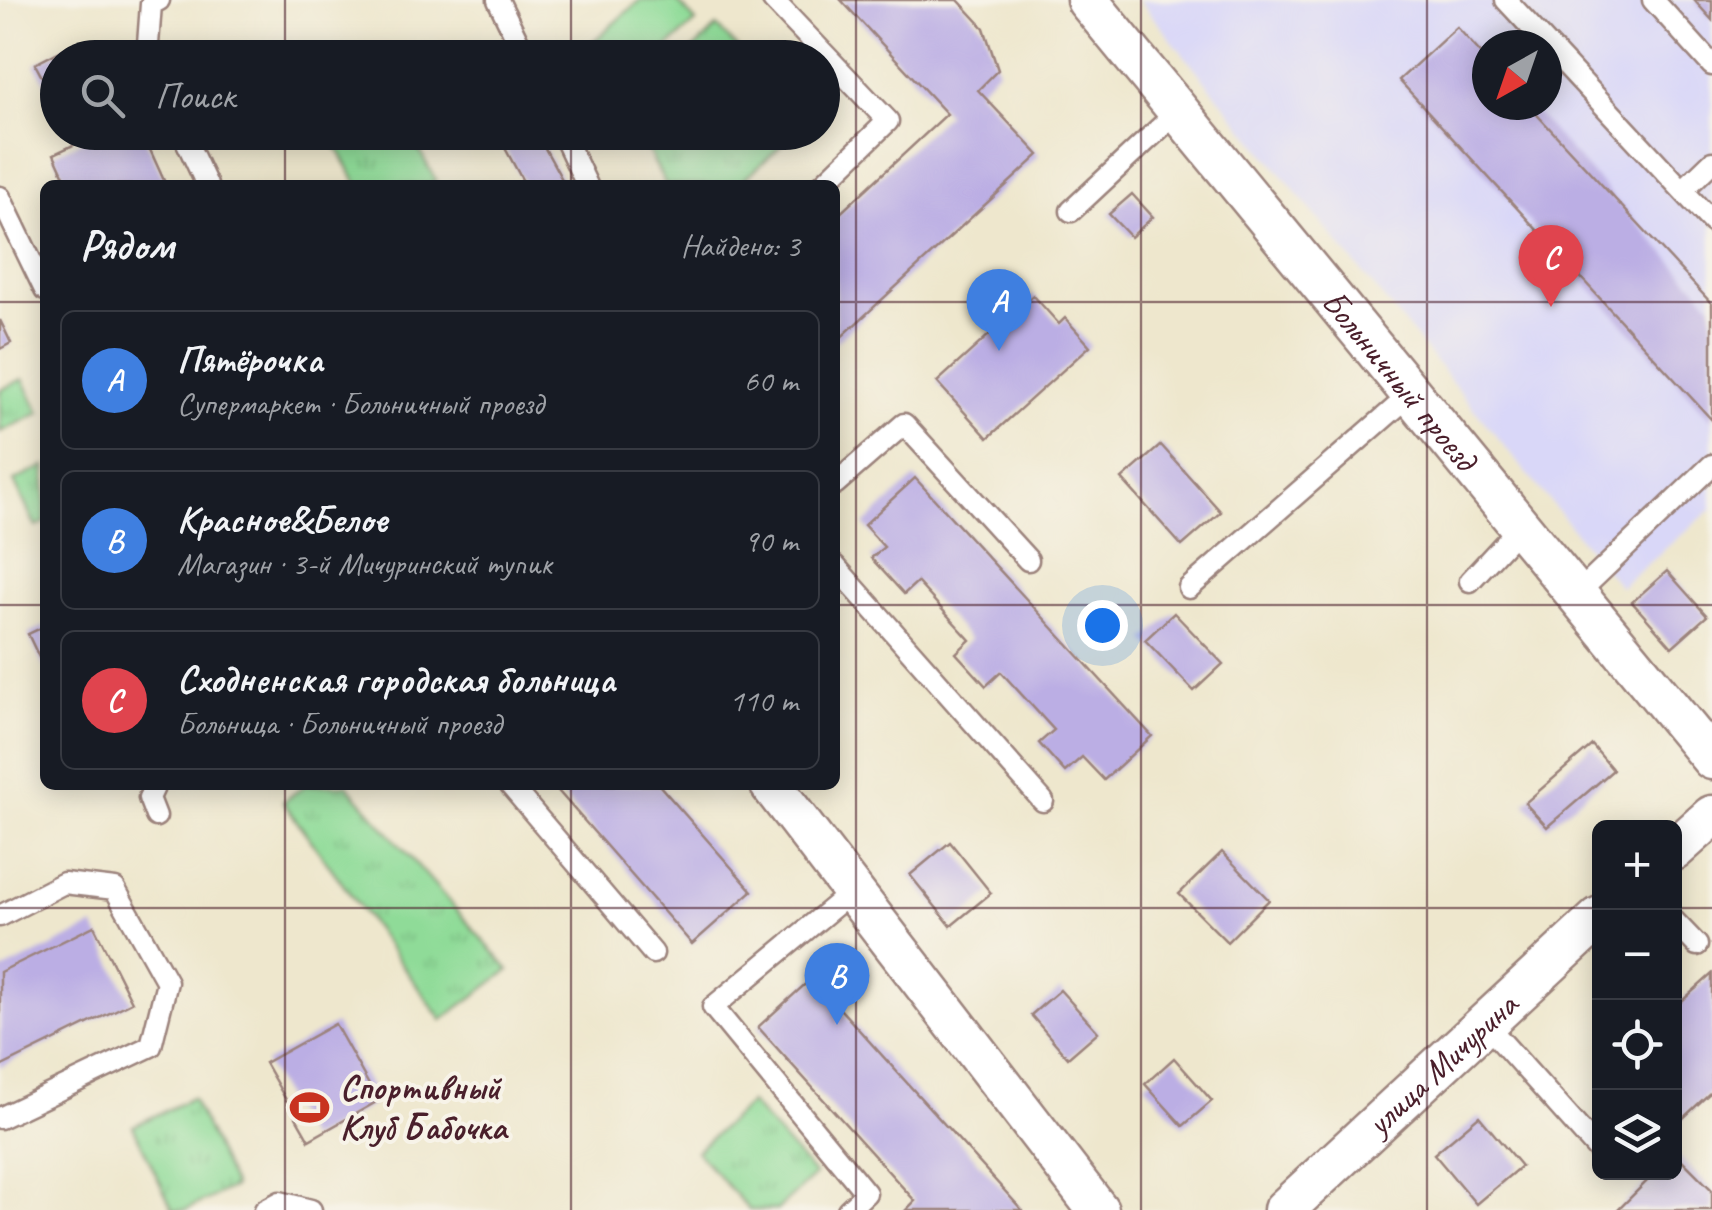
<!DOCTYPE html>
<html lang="ru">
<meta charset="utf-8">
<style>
body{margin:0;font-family:Caveat,sans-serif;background:#20242c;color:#f1f3f6}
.controls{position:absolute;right:30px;bottom:30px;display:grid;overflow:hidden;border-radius:15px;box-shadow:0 5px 25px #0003}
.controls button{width:90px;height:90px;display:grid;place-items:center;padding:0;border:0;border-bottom:2px solid #363941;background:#171b24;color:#f1f3f6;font:50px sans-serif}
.compass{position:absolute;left:1472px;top:30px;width:90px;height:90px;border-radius:50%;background:#171b24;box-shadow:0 5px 25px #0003;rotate:220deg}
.you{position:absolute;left:1102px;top:625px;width:35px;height:35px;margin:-25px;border:8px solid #fff;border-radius:50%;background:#1a73e8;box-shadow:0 0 0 15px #1a73e833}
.badge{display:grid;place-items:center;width:65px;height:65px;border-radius:50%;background:#7c3aed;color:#fff;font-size:32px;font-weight:700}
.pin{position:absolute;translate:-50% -82px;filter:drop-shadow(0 2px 5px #0008)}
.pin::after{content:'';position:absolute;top:52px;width:35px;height:30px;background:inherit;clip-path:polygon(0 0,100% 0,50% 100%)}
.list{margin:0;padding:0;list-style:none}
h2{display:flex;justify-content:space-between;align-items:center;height:130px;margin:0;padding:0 40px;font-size:42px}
h2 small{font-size:32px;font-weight:400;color:#9ea1a6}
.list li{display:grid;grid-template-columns:65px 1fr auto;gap:30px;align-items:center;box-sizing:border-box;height:140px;margin:0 20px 20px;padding:0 20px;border:2px solid #363941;border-radius:15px}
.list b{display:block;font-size:38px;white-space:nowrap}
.list p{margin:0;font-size:32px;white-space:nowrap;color:#9ea1a6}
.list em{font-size:32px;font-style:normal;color:#9ea1a6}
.icon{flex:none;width:55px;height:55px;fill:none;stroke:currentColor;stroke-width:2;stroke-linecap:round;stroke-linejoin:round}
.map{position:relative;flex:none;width:1712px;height:1210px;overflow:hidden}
.search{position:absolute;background:#171b24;box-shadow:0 5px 25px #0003;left:40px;top:40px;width:800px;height:110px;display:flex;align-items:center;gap:25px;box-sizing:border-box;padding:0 35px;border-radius:55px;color:#9ea1a6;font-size:38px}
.panel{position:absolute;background:#171b24;box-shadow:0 5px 25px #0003;left:40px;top:180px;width:800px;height:610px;border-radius:15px}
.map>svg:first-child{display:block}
.built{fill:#d9d7f8;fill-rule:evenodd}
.grass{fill:url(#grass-tufts);stroke:#6c7d62;stroke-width:2.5}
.pitch{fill:#8fdb98;stroke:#6c7d62;stroke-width:2.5}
.building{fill:#bbaee4}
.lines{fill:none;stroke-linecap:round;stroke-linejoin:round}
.service-casing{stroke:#9c837c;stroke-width:25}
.minor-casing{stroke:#9c837c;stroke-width:45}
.service{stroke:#fff;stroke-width:20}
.minor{stroke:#fff;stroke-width:40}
.grid{fill:none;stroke:#4a1f2b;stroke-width:2.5;stroke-opacity:0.55}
.labels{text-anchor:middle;stroke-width:8;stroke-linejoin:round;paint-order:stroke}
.street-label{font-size:35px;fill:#4a1f2b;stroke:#f7f3e8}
.poi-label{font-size:35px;font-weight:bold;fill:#4a1f2b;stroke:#f7f3e8;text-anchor:start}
</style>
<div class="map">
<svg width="1712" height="1210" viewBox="0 0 1712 1210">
<defs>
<pattern id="grass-tufts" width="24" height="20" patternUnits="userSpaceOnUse" patternTransform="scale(2.5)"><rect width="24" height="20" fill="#8fdb98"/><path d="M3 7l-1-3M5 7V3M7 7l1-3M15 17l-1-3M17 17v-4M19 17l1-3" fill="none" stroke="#7dbc83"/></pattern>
</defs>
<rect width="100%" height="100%" fill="#f7f3e8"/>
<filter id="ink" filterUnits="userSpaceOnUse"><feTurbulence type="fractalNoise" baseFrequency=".01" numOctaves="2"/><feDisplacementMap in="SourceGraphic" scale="20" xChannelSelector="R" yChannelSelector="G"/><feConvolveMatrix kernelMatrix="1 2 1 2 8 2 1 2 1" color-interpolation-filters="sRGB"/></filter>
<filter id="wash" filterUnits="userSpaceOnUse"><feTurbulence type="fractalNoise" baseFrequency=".0048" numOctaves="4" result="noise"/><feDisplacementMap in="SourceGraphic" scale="40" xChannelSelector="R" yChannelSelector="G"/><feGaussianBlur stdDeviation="2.25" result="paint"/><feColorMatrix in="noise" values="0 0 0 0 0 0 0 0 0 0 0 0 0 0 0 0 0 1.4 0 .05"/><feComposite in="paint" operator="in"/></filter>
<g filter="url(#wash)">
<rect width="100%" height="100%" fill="#eee7cd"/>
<path class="built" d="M1139 0H1712V509L1620 587ZM1487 45H1547V105H1487Z"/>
<g class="grass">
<polygon points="717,27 746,57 686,57"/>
<polygon points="329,133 410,133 436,181 429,185 358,185"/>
<polygon points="639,133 795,133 738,185 666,185"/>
<polygon points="23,379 40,413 0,432 0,390"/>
<polygon points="45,466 45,523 36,527 14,481"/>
<polygon points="305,785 347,785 509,970 442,1020 283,802"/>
<polygon points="192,1098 234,1187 185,1210 173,1210 133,1126"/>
<polygon points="750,1103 815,1175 777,1210 749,1210 696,1151"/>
</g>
<polygon class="pitch" points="640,0 676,0 696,22 657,57 582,57 579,54"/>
<g id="blocks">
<g class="building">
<polygon points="841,0 958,0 984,28 998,70 978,90 1039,155 835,343 835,218 947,114"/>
<polygon points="1694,0 1712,0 1712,20"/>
<polygon points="1457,27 1487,60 1487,105 1528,105 1712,304 1712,420 1399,80"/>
<polygon points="70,46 76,58 58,58 58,107 35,64"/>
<polygon points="101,132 142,132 166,185 68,185 54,154"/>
<polygon points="536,132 565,185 525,185 505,148"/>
<polygon points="1132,194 1153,217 1131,237 1109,214"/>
<polygon points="1033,295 1059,324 1065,318 1090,346 988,438 937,382"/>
<polygon points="0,320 11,343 0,349"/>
<polygon points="1161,445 1221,512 1182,546 1122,479"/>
<polygon points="915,478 1152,736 1104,780 1082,757 1065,772 1039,743 1054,730 1001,672 986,686 956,653 970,640 917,582 904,594 871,558 884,547 864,525"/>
<polygon points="1667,571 1707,616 1672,647 1632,602"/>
<polygon points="1174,613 1223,664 1194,691 1145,640"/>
<polygon points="45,626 45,670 28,634"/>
<polygon points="1592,745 1613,770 1547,827 1525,803"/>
<polygon points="553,785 659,785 752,891 692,944"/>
<polygon points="950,842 991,893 951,926 910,875"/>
<polygon points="1222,852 1269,900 1227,942 1179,894"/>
<polygon points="94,926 132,1002 0,1067 0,972"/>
<polygon points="1712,974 1712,1091 1679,1122 1674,1118 1674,1008"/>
<polygon points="812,978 1022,1210 906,1210 915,1201 758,1027"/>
<polygon points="1060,990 1098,1032 1068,1058 1031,1015"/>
<polygon points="335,1024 378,1101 309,1140 265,1063"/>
<polygon points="1174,1058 1212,1101 1183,1126 1145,1084"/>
<polygon points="1479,1116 1521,1166 1476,1204 1434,1154"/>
<polygon points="1674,1152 1712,1190 1712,1210 1618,1210 1656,1172 1674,1172"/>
</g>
</g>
</g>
<g filter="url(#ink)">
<use href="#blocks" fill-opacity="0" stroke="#9c837c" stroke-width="2.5"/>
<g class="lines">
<defs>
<g id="service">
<polyline points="498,0 526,58"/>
<polyline points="773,0 888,121 822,185"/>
<polyline points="1506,0 1712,222"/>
<polyline points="1653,0 1712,65"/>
<polyline points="147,58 151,4 159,0"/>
<polyline points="182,132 207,185"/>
<polyline points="562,132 587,185"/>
<polyline points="1683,190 1712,162"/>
<polyline points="0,197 45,290"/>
<polyline points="1071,211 1177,112"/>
<polyline points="835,484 904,424 1028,560"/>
<polyline points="835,566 1043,801"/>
<polyline points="1470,581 1519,528"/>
<polyline points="1189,588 1410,395"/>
<polyline points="1575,596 1712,465"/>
<polyline points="155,785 149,798 156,816"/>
<polyline points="510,785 653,953"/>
<polyline points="0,916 64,883 115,889 167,982 151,1046 0,1118"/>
<polyline points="1674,921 1697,945"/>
<polyline points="1484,1022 1600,1152"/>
<polyline points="265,1210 280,1202 311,1210"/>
<polyline points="848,1210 866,1193 713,1007 854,890"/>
</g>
<g id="minor">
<path id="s1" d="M1087 0 1712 759"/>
<polyline points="771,785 1098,1210"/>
<polyline points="1674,850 1712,816"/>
<path id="s2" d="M1284 1210 1600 917"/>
</g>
</defs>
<use href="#service" class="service-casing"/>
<use href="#minor" class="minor-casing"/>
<use href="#service" class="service"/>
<use href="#minor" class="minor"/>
</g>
</g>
<path class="grid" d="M285 0V58M571 0V58M856 0V1210M1141 0V1210M1427 0V1210M285 132V185M571 132V185M0 302H45M835 302H1712M0 605H45M835 605H1712M285 785V1210M571 785V1210M0 908H1600M1674 908H1712"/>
<defs>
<symbol id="stadium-bare" viewBox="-9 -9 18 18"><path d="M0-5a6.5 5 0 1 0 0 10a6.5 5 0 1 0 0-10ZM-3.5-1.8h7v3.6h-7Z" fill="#c8321e" stroke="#f7f3e8" stroke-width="2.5" paint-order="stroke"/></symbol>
</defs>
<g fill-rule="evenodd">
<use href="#stadium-bare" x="282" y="1080" width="55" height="55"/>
</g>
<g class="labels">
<g class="street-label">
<text dy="12" stroke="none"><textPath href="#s1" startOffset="492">Больничный проезд</textPath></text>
<text dy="12" stroke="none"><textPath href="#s2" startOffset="215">улица Мичурина</textPath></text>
</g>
<g class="poi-label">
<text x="340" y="1099">Спортивный<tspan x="340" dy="40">Клуб Бабочка</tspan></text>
</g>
</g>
</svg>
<div class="controls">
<button>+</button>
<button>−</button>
<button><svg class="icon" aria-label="locate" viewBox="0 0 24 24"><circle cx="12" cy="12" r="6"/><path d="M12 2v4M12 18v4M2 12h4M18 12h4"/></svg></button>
<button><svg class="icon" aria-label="layers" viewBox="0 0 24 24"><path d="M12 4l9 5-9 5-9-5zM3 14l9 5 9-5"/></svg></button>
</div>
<svg class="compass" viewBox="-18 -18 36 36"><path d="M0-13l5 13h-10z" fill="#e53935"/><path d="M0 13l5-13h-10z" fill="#9ea1a6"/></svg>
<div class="you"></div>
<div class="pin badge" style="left:999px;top:351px;background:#3f7fe0">A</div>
<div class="pin badge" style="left:837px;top:1025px;background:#3f7fe0">B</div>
<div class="pin badge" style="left:1551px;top:307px;background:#e0444e">C</div>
<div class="search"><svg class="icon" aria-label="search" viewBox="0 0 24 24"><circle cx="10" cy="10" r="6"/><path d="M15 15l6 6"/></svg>Поиск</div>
<section class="panel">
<h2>Рядом<small>Найдено: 3</small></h2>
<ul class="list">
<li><span class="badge" style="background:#3f7fe0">A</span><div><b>Пятёрочка</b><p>Супермаркет · Больничный проезд</p></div><em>60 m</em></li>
<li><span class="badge" style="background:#3f7fe0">B</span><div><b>Красное&amp;Белое</b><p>Магазин · 3-й Мичуринский тупик</p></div><em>90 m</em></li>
<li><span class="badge" style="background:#e0444e">C</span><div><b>Сходненская городская больница</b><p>Больница · Больничный проезд</p></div><em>110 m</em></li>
</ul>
</section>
</div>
